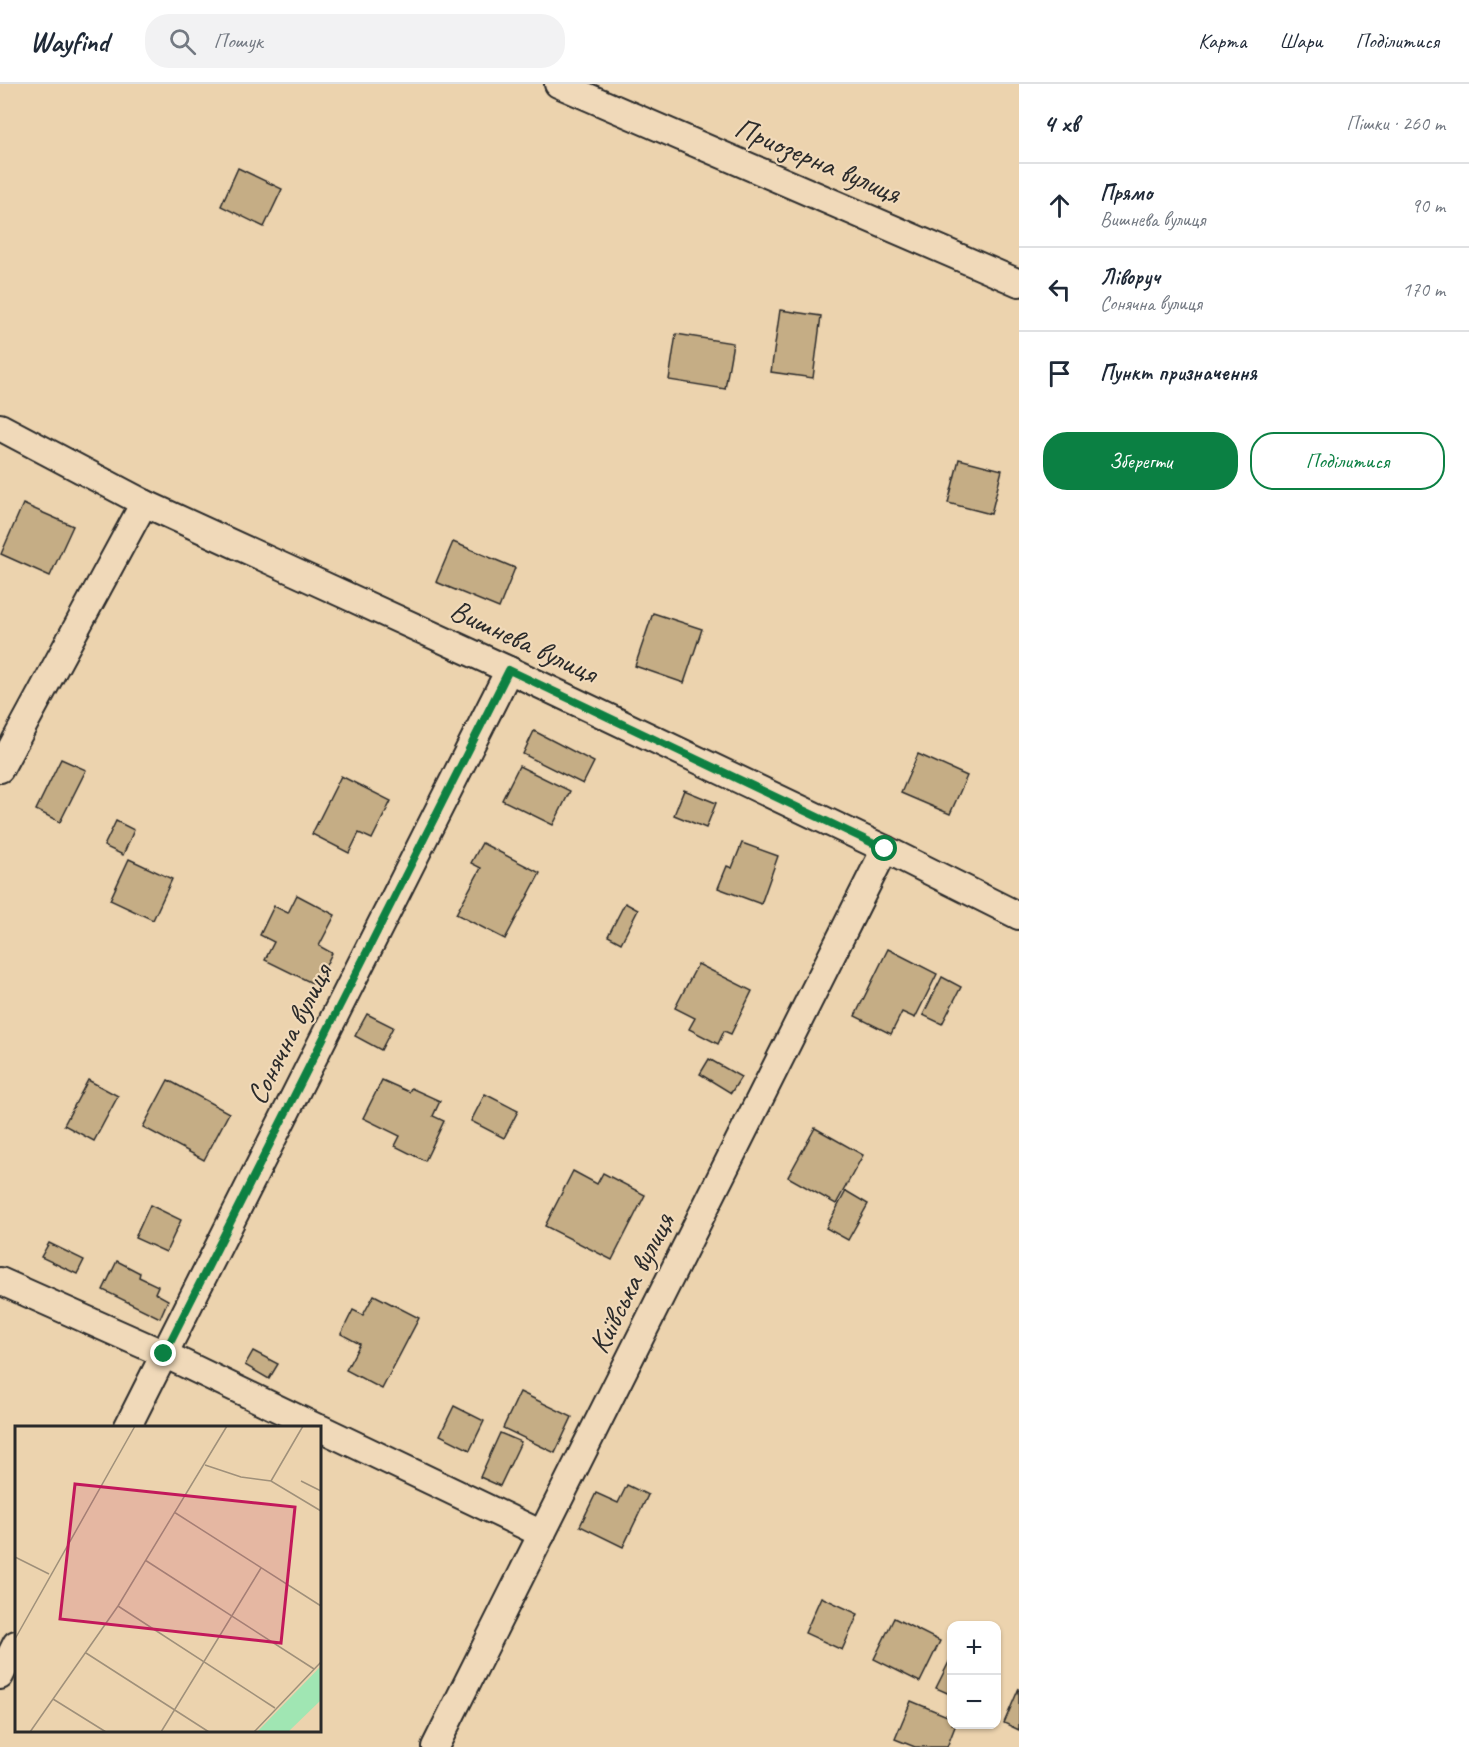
<!DOCTYPE html>
<html lang="uk">
<meta charset="utf-8">
<style>
body{margin:0;font-family:Caveat,sans-serif;background:#f2f2f3;color:#1f2937}
.controls{position:absolute;right:18px;bottom:18px;display:grid;overflow:hidden;border-radius:12px;box-shadow:0 2px 4px #0004}
.controls button{width:54px;height:54px;display:grid;place-items:center;padding:0;border:0;border-bottom:2px solid #e0e1e3;background:#fff;color:#1f2937;font:30px sans-serif}
.stop{position:absolute;width:18px;height:18px;margin:-14px;border:4px solid #0b8043;border-radius:50%;background:#fff}
.stop.end{background:#0b8043;border-color:#fff;box-shadow:0 2px 6px #0008}
.list{margin:0;padding:0;list-style:none}
h2{display:flex;justify-content:space-between;align-items:center;height:78px;margin:0;padding:0 24px;font-size:26px}
h2 small{font-size:20px;font-weight:400;color:#747a83}
.list li{display:grid;grid-template-columns:39px 1fr auto;gap:18px;align-items:center;box-sizing:border-box;height:84px;padding:0 24px;border-top:2px solid #e0e1e3}
.list b{display:block;font-size:22px;white-space:nowrap}
.list p{margin:0;font-size:20px;white-space:nowrap;color:#747a83}
.list em{font-size:20px;font-style:normal;color:#747a83}
.actions{display:flex;gap:12px;padding:18px 24px}
.actions a{flex:1;padding:14px 0;border:2px solid #0b8043;border-radius:24px;text-align:center;font-size:21px;color:#0b8043}
.actions .main{background:#0b8043;color:#fff}
.icon{flex:none;width:33px;height:33px;fill:none;stroke:currentColor;stroke-width:2;stroke-linecap:round;stroke-linejoin:round}
.map{position:relative;flex:none;width:1019px;height:1663px;overflow:hidden}
header{display:flex;align-items:center;gap:36px;box-sizing:border-box;height:84px;padding:0 30px;background:#fff;border-bottom:2px solid #e0e1e3}
header strong{font-size:28px}
nav{display:flex;gap:33px;margin-inline-start:auto;font-size:21px}
.search{width:420px;height:54px;background:#f2f2f3;display:flex;align-items:center;gap:15px;box-sizing:border-box;padding:0 21px;border-radius:24px;color:#747a83;font-size:22px}
main{display:flex}
aside{flex:1;background:#fff}
.map>svg:first-child{display:block}
.building{fill:#c5ad85;stroke:#2b2b2b;stroke-width:1.5}
.lines{fill:none;stroke-linecap:round;stroke-linejoin:round}
.street-casing{stroke:#2b2b2b;stroke-width:30}
.street{stroke:#f0d9b9;stroke-width:26}
.route{stroke:#0b8043;stroke-width:8}
.labels{text-anchor:middle;stroke-width:4.5;stroke-linejoin:round;paint-order:stroke}
.street-label{font-size:30px;fill:#2b2b2b;stroke:#f0d9b9}
.inset-road{fill:none;stroke:#9f907a;stroke-width:1.5}
.view{fill:#c2185b;fill-opacity:0.15;stroke:#c2185b;stroke-width:3}
.inset-edge{fill:none;stroke:#2b2b2b;stroke-width:3}
</style>
<header>
<strong>Wayfind</strong>
<div class="search"><svg class="icon" aria-label="search" viewBox="0 0 24 24"><circle cx="10" cy="10" r="6"/><path d="M15 15l6 6"/></svg>Пошук</div>
<nav><a>Карта</a><a>Шари</a><a>Поділитися</a></nav>
</header>
<main>
<div class="map">
<svg width="1019" height="1663" viewBox="0 0 1019 1663">
<rect width="100%" height="100%" fill="#ecd3ae"/>
<filter id="ink" filterUnits="userSpaceOnUse"><feTurbulence type="fractalNoise" baseFrequency=".0167" numOctaves="2"/><feDisplacementMap in="SourceGraphic" scale="12" xChannelSelector="R" yChannelSelector="G"/><feConvolveMatrix kernelMatrix="1 2 1 2 8 2 1 2 1" color-interpolation-filters="sRGB"/></filter>
<g filter="url(#ink)">
<g class="building">
<polygon points="238,84 282,105 264,143 221,122"/>
<polygon points="780,226 821,232 813,294 771,288"/>
<polygon points="676,250 733,259 725,305 669,296"/>
<polygon points="959,375 1002,386 991,430 948,419"/>
<polygon points="23,420 73,442 50,492 1,470"/>
<polygon points="453,458 515,484 499,524 436,498"/>
<polygon points="653,529 702,545 684,599 635,582"/>
<polygon points="534,647 594,678 583,700 523,670"/>
<polygon points="918,670 967,692 950,730 901,709"/>
<polygon points="61,675 86,686 60,738 36,726"/>
<polygon points="519,682 570,707 553,741 502,716"/>
<polygon points="341,692 391,717 372,755 359,749 349,769 312,750"/>
<polygon points="684,706 716,719 706,744 674,731"/>
<polygon points="116,737 134,746 123,771 104,762"/>
<polygon points="482,759 540,789 505,855 456,830 481,784 471,779"/>
<polygon points="742,759 778,772 761,820 718,804 727,782 732,784"/>
<polygon points="129,775 172,795 153,836 110,816"/>
<polygon points="297,811 335,831 319,862 332,869 316,901 265,876 274,858 260,851 274,822 288,829"/>
<polygon points="625,819 638,826 621,859 608,852"/>
<polygon points="888,865 937,890 915,934 902,928 891,950 855,932"/>
<polygon points="698,880 752,907 731,950 724,947 718,960 689,945 695,934 675,924"/>
<polygon points="942,893 961,903 942,940 923,931"/>
<polygon points="367,930 393,943 381,966 355,952"/>
<polygon points="709,975 741,993 731,1009 700,990"/>
<polygon points="88,996 118,1012 94,1057 64,1041"/>
<polygon points="168,996 229,1029 204,1076 143,1043"/>
<polygon points="382,996 409,1008 411,1004 440,1017 433,1032 444,1037 425,1077 395,1062 400,1052 363,1034"/>
<polygon points="485,1010 518,1027 504,1054 471,1037"/>
<polygon points="815,1044 863,1071 836,1120 788,1093"/>
<polygon points="573,1087 597,1100 603,1089 645,1111 612,1176 545,1142"/>
<polygon points="846,1107 868,1120 848,1156 826,1144"/>
<polygon points="150,1121 181,1136 166,1168 135,1154"/>
<polygon points="49,1159 84,1176 77,1190 41,1173"/>
<polygon points="117,1177 140,1189 139,1193 158,1202 155,1209 168,1216 160,1234 103,1206"/>
<polygon points="374,1211 419,1234 382,1305 346,1286 360,1260 341,1250 353,1226 363,1231"/>
<polygon points="253,1267 278,1280 269,1295 245,1281"/>
<polygon points="520,1308 572,1333 555,1369 503,1344"/>
<polygon points="454,1322 484,1337 470,1366 440,1351"/>
<polygon points="500,1349 521,1358 500,1402 480,1393"/>
<polygon points="627,1401 648,1411 623,1463 580,1442 596,1409 618,1419"/>
<polygon points="821,1513 858,1530 842,1566 805,1549"/>
<polygon points="894,1534 940,1557 920,1598 874,1575"/>
<polygon points="952,1572 952,1611 936,1604"/>
<polygon points="1019,1604 1019,1646 1004,1639"/>
<polygon points="911,1617 952,1634 952,1640 956,1640 947,1663 915,1663 895,1655"/>
</g>
<g class="lines">
<defs>
<g id="street">
<polyline points="558,0 1019,199"/>
<polyline points="0,343 144,419 509,586 885,765 1019,832"/>
<polyline points="0,685 144,419"/>
<polyline points="0,1197 164,1270 318,1344"/>
<polyline points="127,1344 509,586"/>
<polyline points="320,1344 542,1450"/>
<polyline points="0,1592 16,1560"/>
<polyline points="435,1663 885,765"/>
</g>
</defs>
<use href="#street" class="street-casing"/>
<use href="#street" class="street"/>
</g>
</g>
<g class="lines" filter="url(#ink)">
<polyline class="route" points="164,1270 509,586 885,765"/>
</g>
<g class="labels">
<g class="street-label">
<text transform="translate(818 76) rotate(23)" y="10">Приозерна вулиця</text>
<text transform="translate(524 557) rotate(25)" y="10">Вишнева вулиця</text>
<text transform="translate(289 950) rotate(-63)" y="10">Сонячна вулиця</text>
<text transform="translate(631 1199) rotate(-63)" y="10">Київська вулиця</text>
</g>
</g>
<g transform="translate(15 1342)">
<rect width="306" height="306" fill="#ecd3ae"/>
<path d="M306 240V274L273 306H242Z" fill="#a0e6b3"/>
<path class="inset-road" d="M190 39 226 51 256 55 306 85M256 55 288 0M286 55 306 65M159 86 306 180M0 131 34 148M130 134 299 243M103 180 260 282M0 213 120 0M71 227 194 306M38 273 91 306M15 306 103 180 212 0M146 306 246 142M239 306 306 236"/>
<path class="view" d="M60 58 280 81 266 217 45 193Z"/>
<rect width="306" height="306" class="inset-edge"/>
</g>
</svg>
<div class="controls">
<button>+</button>
<button>−</button>
</div>
<div class="stop" style="left:885px;top:765px"></div>
<div class="stop end" style="left:164px;top:1270px"></div>
</div>
<aside>
<h2>4 хв<small>Пішки · 260 m</small></h2>
<ul class="list">
<li><svg class="icon" aria-label="ahead" viewBox="0 0 24 24"><path d="M12 20V5M6 11l6-6 6 6"/></svg><div><b>Прямо</b><p>Вишнева вулиця</p></div><em>90 m</em></li>
<li><svg class="icon" aria-label="left" viewBox="0 0 24 24"><path d="M17 20v-9H6M10 6l-5 5 5 5"/></svg><div><b>Ліворуч</b><p>Сонячна вулиця</p></div><em>170 m</em></li>
<li><svg class="icon" aria-label="arrive" viewBox="0 0 24 24"><path d="M6 21V4h12l-3 4 3 4H6"/></svg><div><b>Пункт призначення</b></div></li>
</ul>
<div class="actions"><a class="main">Зберегти</a><a>Поділитися</a></div>
</aside>
</main>
